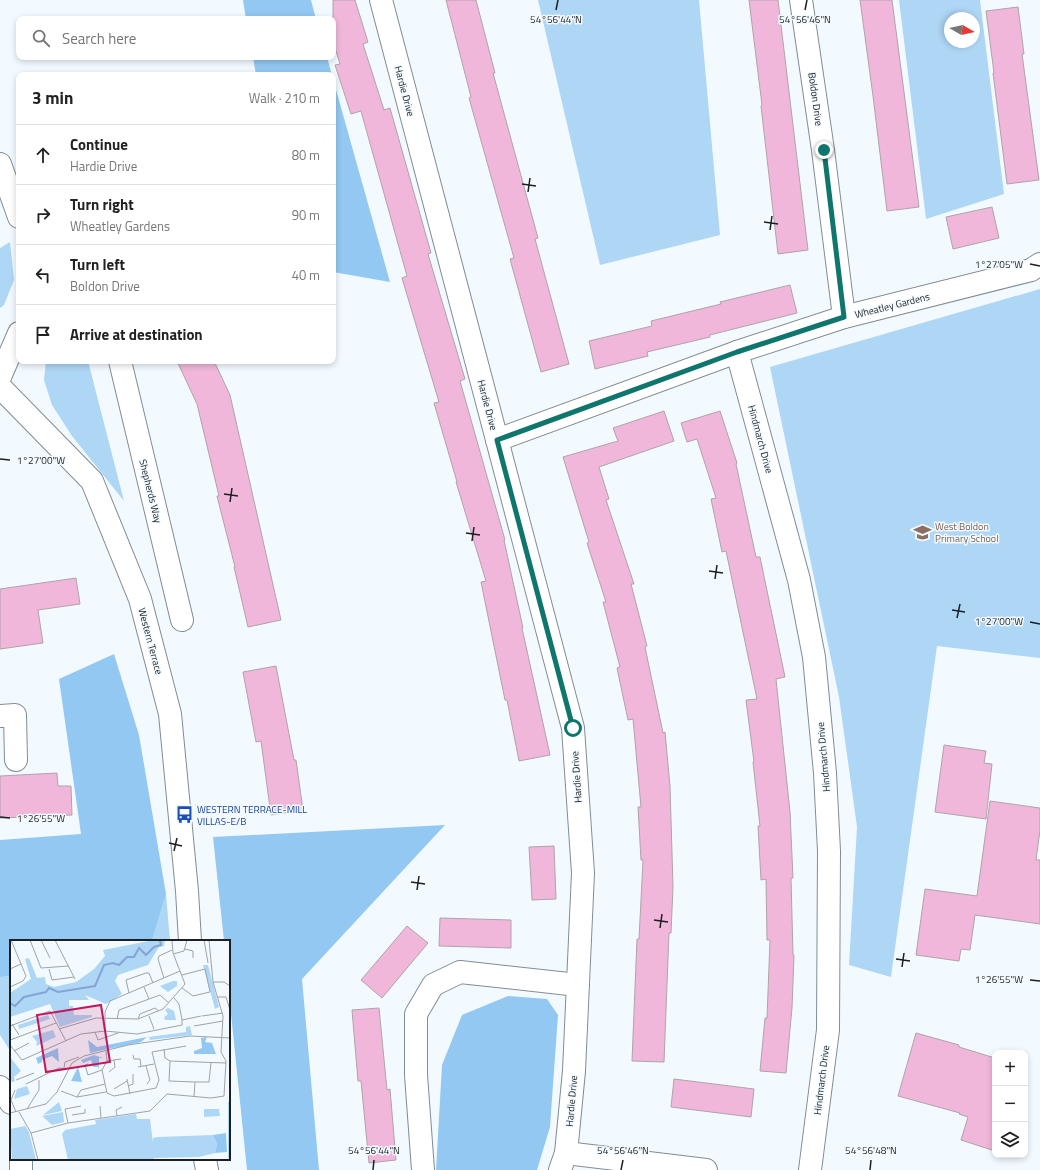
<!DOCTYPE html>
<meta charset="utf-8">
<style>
body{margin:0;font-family:"Titillium Web",sans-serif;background:#f2f2f2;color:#222}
.controls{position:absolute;right:12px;bottom:12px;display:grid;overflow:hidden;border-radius:8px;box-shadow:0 2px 6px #0003}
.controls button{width:36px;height:36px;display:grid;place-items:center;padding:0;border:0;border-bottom:1px solid #e0e0e0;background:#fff;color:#222;font:20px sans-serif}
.compass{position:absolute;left:944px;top:12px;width:36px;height:36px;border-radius:50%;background:#fff;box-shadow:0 2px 6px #0003;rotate:99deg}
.stop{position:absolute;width:12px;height:12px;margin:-9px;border:3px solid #0f766e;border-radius:50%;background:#fff}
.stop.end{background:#0f766e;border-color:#fff;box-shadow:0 1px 4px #0008}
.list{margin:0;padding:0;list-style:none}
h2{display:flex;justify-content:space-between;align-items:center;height:52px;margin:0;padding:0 16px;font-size:17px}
h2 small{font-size:13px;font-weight:400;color:#767676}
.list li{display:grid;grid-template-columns:26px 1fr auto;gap:12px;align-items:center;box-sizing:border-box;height:60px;padding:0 16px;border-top:1px solid #e0e0e0}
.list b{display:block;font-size:15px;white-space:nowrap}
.list p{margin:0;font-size:13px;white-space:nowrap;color:#767676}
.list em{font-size:13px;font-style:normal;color:#767676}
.icon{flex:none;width:22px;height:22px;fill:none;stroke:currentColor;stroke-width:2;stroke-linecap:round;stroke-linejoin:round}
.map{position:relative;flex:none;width:1040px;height:1170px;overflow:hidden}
.search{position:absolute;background:#fff;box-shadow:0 2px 6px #0003;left:16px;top:16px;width:320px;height:44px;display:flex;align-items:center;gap:10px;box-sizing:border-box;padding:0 14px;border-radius:8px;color:#767676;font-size:15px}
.panel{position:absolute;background:#fff;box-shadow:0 2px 6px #0003;left:16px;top:72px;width:320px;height:292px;border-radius:8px}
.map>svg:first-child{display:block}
.green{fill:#aed6f5;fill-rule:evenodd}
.forest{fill:#92c8f1}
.building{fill:#f0b7da;stroke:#afa3aa}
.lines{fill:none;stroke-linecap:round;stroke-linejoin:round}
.minor-casing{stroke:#828c94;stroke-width:24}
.primary-casing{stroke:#828c94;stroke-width:24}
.minor{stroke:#fff;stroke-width:22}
.primary{stroke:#fff;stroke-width:22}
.route{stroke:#0f766e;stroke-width:5}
.ticks{fill:none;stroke:#1c2023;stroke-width:1.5}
.labels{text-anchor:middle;stroke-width:3;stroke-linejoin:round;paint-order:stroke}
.street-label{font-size:10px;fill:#1c2023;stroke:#f3faff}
.education-label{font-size:10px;fill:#785e54;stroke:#f3faff;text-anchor:start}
.transit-label{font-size:10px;fill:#164399;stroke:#f3faff;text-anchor:start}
.inset-river{fill:none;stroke:#86a4d6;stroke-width:2}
.inset-road{fill:none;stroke:#9da3a7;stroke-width:1}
.view{fill:#c2185b;fill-opacity:0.15;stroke:#c2185b;stroke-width:2}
.inset-edge{fill:none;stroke:#1c2023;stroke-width:2}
.ticks-label{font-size:10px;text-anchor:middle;fill:#1c2023;stroke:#f3faff;stroke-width:3;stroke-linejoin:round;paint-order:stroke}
</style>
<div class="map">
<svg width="1040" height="1170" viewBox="0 0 1040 1170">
<rect width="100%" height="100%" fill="#f3faff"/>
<g class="green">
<polygon points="538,0 699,0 720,235 600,265"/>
<path d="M899 0H980L1004 194 926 219ZM950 18H974V42H950Z"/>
<polygon points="10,242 14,280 4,305 0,308 0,248"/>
<polygon points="1040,289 1040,658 937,646 891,977 849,965 857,827 839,697 770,367"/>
<polygon points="46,361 88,361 124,501 72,436 52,405 44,380"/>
<polygon points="166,894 170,941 152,941"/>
<polygon points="11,976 11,1052 0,1035 0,977"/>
</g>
<g class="forest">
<polygon points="243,0 311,0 316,19 246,19"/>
<polygon points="253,57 327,57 332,75 256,75"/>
<polygon points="333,79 390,282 333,272"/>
<polygon points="114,654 139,735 166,894 152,941 11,941 11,976 0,977 0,840 81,834 59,679"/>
<polygon points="445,825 302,979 319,1170 247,1170 229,994 229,941 224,941 213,837"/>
<polygon points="508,996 547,999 558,1015 550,1127 537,1170 436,1170 442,1065 462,1015"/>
</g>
<g class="building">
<polygon points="333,0 355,0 368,42 363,44 384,110 390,108 431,253 428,254 465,379 460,381 505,540 504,540 523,628 522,628 550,755 519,761 507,700 505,700 481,582 486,581 456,482 457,482 434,403 439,402 402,278 407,276 361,111 351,114 335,65 340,64 333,41"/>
<polygon points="446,0 476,0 495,73 493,73 538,238 535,239 569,364 541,372 510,259 514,258 469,98 471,97"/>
<polygon points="749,0 778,0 808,250 778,254 761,106 762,105"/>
<polygon points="860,0 892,0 919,207 887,211 873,96"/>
<polygon points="1018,7 1024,54 1022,54 1039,180 1007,184 993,73 994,73 986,11"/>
<polygon points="992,207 999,238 953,249 946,217"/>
<polygon points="790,285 797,313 710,335 710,337 647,352 648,356 595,369 589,341 652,326 651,321 721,304 720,302"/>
<polygon points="177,361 214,361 230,395 281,620 248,627 234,567 235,567 217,496 219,496 197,404"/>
<polygon points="664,411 674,441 599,467 609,499 606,500 634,584 631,584 647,646 645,647 663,733 665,732 670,786 673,887 671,933 669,933 664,1062 632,1061 637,939 639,939 643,860 641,860 638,807 641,807 633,719 628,720 617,668 620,667 603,602 606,602 587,543 589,542 563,457 618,441 613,428"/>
<polygon points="720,411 737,463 736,464 756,557 760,557 785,677 776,679 790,812 793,878 791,878 793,955 794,955 792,1008 786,1073 760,1071 765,1018 767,1018 770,940 767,940 766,879 761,880 758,826 760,826 753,762 754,762 746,700 757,699 726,551 722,552 711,499 716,498 697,439 687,442 681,423"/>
<polygon points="76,578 80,604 38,610 43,643 0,649 0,589"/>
<polygon points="276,666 294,760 296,760 303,810 271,815 261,741 256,742 243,672"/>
<polygon points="944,745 986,751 984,763 992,764 986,819 935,812"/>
<polygon points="57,773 58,786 71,786 72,815 0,818 0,776"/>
<polygon points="990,801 1040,808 1040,830 1036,860 1040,860 1040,924 975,915 970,950 961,949 959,961 916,955 925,889 977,896"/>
<polygon points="554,846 556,899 532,900 529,847"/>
<polygon points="440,918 511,920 511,948 439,946"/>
<polygon points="407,926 428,943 382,998 361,980"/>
<polygon points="379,1008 387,1090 390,1089 396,1160 369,1163 361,1081 358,1081 352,1010"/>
<polygon points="916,1033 959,1045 959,1047 995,1058 995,1151 961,1140 968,1117 959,1114 960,1113 898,1096"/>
<polygon points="674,1079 754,1089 751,1117 671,1107"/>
</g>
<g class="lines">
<defs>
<g id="minor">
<polyline points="381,0 573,728 583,873 574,1071 566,1153 560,1170"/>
<polyline points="801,0 823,150 844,317"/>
<polyline points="0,164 19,217"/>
<polyline points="737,352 799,580 814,657 825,773 829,851 828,1030 810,1170"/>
<polyline points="120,361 182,620"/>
<polyline points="0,377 19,333"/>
<polyline points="497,440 737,352 844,317 1031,270 1040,264"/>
<polyline points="0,716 15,715 16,760"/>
<polyline points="0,1087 11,1103"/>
<polyline points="566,1153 706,1170"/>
<polyline points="21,1159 21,1170"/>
<polyline points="423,1170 416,1075 416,1014 433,985 460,972 578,985"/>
</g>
<g id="primary">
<polyline points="0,387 92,481 140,599 170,714 187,891 190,941"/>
<polyline points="205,1159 207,1170"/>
</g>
</defs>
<use href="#minor" class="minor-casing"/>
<use href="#primary" class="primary-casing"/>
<use href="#minor" class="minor"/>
<use href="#primary" class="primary"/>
</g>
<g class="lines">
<polyline class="route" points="573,728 497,440 737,352 844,317 824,150"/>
</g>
<path class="ticks" d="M556 10 558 0M805 10 807 0M522 184 536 186M528 192 530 178M764 222 778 224M770 230 772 216M1030 264 1040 266M0 459 10 460M224 494 238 496M230 502 232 488M466 533 480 535M472 541 474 527M709 571 723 573M715 579 717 565M952 610 965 612M957 618 960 604M1030 622 1040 624M0 817 10 818M169 843 182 846M174 851 177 838M411 882 425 884M417 890 419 876M654 920 668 922M660 928 662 914M896 959 910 961M902 967 904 953M1030 980 1040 981M373 1170 374 1160M621 1170 623 1160M870 1170 871 1160"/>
<defs>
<symbol id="school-bare" viewBox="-9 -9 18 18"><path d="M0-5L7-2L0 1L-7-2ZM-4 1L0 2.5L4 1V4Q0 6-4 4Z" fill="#8d6e63" stroke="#f3faff" stroke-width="2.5" paint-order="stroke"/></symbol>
<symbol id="bus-bare" viewBox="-9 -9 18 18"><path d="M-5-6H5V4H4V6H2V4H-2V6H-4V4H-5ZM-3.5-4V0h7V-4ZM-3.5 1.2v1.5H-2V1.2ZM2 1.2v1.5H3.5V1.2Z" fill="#1a4fb4" stroke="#f3faff" stroke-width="2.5" paint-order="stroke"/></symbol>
</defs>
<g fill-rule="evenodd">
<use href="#school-bare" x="910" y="520" width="25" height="25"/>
<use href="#bus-bare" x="172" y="802" width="25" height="25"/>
</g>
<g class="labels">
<g class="street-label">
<text transform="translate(405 91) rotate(75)" y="4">Hardie Drive</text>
<text transform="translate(816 99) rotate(82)" y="4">Boldon Drive</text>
<text transform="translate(892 305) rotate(-14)" y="4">Wheatley Gardens</text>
<text transform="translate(488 405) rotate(75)" y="4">Hardie Drive</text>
<text transform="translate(761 439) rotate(75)" y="4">Hindmarch Drive</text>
<text transform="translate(151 491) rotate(76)" y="4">Shepherds Way</text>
<text transform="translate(151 641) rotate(75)" y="4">Western Terrace</text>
<text transform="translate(823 757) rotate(-95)" y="4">Hindmarch Drive</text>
<text transform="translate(576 777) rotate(-94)" y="4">Hardie Drive</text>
<text transform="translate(821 1080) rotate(-83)" y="4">Hindmarch Drive</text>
<text transform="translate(571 1101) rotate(-85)" y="4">Hardie Drive</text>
</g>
<g class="education-label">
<text x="935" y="530">West Boldon<tspan x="935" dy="12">Primary School</tspan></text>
</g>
<g class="transit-label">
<text x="197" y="813">WESTERN TERRACE-MILL<tspan x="197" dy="12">VILLAS-E/B</tspan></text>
</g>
</g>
<g transform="translate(10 940)">
<rect width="220" height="220" fill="#f3faff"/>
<path d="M144 0H155L154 6 149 7 138 25 108 35 105 41 112 54 96 64 75 55 79 60H59V66H63L64 75H82V77L50 87 40 64 0 77V53L21 39 15 19 19 18 27 38 35 37 36 44 44 47 66 42 84 29 95 16 93 10ZM193 25H198L209 67 205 69ZM163 41H167V46L158 52 150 46ZM158 68 164 71 166 80H155L154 77 158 74 155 70ZM38 75 40 79 9 89 8 85ZM180 86 182 95 140 100 139 97 176 92V87ZM43 90 46 97 26 106 27 102 22 96ZM0 117 11 131 4 137 5 141 3 142 0 141ZM17 146 20 154 4 159 7 149ZM49 162 52 171 33 175ZM218 162H220V220L218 218ZM194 169H209L210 176 194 177ZM53 172 54 182 42 185 32 176ZM126 174 127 179H140L143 203V198L148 197 203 195 207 204 205 213 189 217 144 218 143 220H58L52 194 55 190 86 184 85 180ZM15 186 19 192 26 220H2L0 189Z" fill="#aed6f5"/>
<path d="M137 97 131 102 80 113 78 100 87 107ZM197 97 195 102 202 103 206 114H184V111L192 108 191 98ZM48 108 49 122 42 116 32 120V122L28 124 26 118ZM84 115 93 118H89V129L88 127H83L81 120 73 123 71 120ZM68 127 72 142 61 141ZM216 193 217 212 205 213 207 204 203 195Z" fill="#92c8f1"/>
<path class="inset-river" d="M0 63 5 66 14 57 36 52 39 48 48 52 85 46 94 25 103 23 109 25 117 17H124L129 8 136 15 144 7 151 5 150 0"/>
<path class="inset-road" d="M20 0 31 28 59 26M31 0 40 18M45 0 65 39M194 0 198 23M175 9 183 11V18M163 14 174 11 177 0M0 29 11 24M39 29 42 40 64 37M172 35 195 29 200 52 183 56 172 48M154 38 148 19 149 16 162 10M203 42H214L220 46M0 47 13 41 16 36 1 0M134 47 139 59M119 53 116 40 136 33H139L143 43M207 57H216L220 70M164 58 169 64 172 80M139 76 144 89M192 76 213 73M107 79 109 70 150 55 159 63M128 79 130 74 145 68 149 71M2 84 9 95M0 86 40 71 56 101M184 86 213 81M49 89 86 78 128 79 153 69 175 44 163 13 162 0M95 91V72L100 61 170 31M85 92 88 100 108 93M0 100 46 83M0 105 12 120 71 94 95 91 127 94 172 85V80L191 76M154 109 155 118 160 121 216 123M4 111 19 103M96 111 97 121 92 130 97 153 104 156 146 148 149 140 142 112 176 106M123 115 124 119H130L131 126M97 121 111 119M160 121 159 141 185 142H199L201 122M78 124 75 125 78 135 92 130M136 126 140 140 137 144M128 127 144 124M54 128 55 122 69 117M99 132 105 127 104 120M117 139 120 154M6 140 24 133M16 144 49 128 57 129M95 144 71 150 67 157 96 152M118 146 123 144V134M104 149 117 141M5 150 1 160 6 172M51 151 67 157M184 157 185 142M90 166 91 178M17 169 29 150V140M9 172 21 193 58 183 140 171 157 154 201 158 214 156 216 121 211 112 213 76 203 42 199 0M0 173 36 164 47 152 62 123 74 116 118 105 180 96 220 98M62 175 75 173V169M107 176 106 170 112 167M58 183 55 169 71 166M21 193 28 220"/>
<path class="view" d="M91 65 100 122 36 132 27 75Z"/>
<rect width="220" height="220" class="inset-edge"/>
</g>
<g class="ticks-label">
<text x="556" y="23">54°56'44"N</text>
<text x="805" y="23">54°56'46"N</text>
<text x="999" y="268">1°27'05"W</text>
<text x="41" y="464">1°27'00"W</text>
<text x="999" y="625">1°27'00"W</text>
<text x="41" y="822">1°26'55"W</text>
<text x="999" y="983">1°26'55"W</text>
<text x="374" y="1154">54°56'44"N</text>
<text x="623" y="1154">54°56'46"N</text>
<text x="871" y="1154">54°56'48"N</text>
</g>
</svg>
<div class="controls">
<button>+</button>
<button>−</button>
<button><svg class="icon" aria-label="layers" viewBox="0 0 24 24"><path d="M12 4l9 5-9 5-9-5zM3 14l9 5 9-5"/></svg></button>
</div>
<svg class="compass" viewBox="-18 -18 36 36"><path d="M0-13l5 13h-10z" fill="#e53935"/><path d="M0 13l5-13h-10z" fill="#767676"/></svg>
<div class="stop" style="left:573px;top:728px"></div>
<div class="stop end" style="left:824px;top:150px"></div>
<div class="search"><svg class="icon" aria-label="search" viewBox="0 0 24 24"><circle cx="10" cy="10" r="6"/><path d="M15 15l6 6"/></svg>Search here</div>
<section class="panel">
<h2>3 min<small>Walk · 210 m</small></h2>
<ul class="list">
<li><svg class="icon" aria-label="ahead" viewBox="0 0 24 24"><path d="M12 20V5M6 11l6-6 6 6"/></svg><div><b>Continue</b><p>Hardie Drive</p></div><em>80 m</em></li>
<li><svg class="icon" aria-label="right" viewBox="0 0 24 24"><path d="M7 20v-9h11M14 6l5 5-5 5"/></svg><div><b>Turn right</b><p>Wheatley Gardens</p></div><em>90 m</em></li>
<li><svg class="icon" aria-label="left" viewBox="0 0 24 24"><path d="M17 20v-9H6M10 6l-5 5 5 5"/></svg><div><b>Turn left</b><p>Boldon Drive</p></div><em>40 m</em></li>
<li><svg class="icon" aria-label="arrive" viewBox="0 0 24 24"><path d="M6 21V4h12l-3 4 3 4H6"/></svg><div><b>Arrive at destination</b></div></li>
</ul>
</section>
</div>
